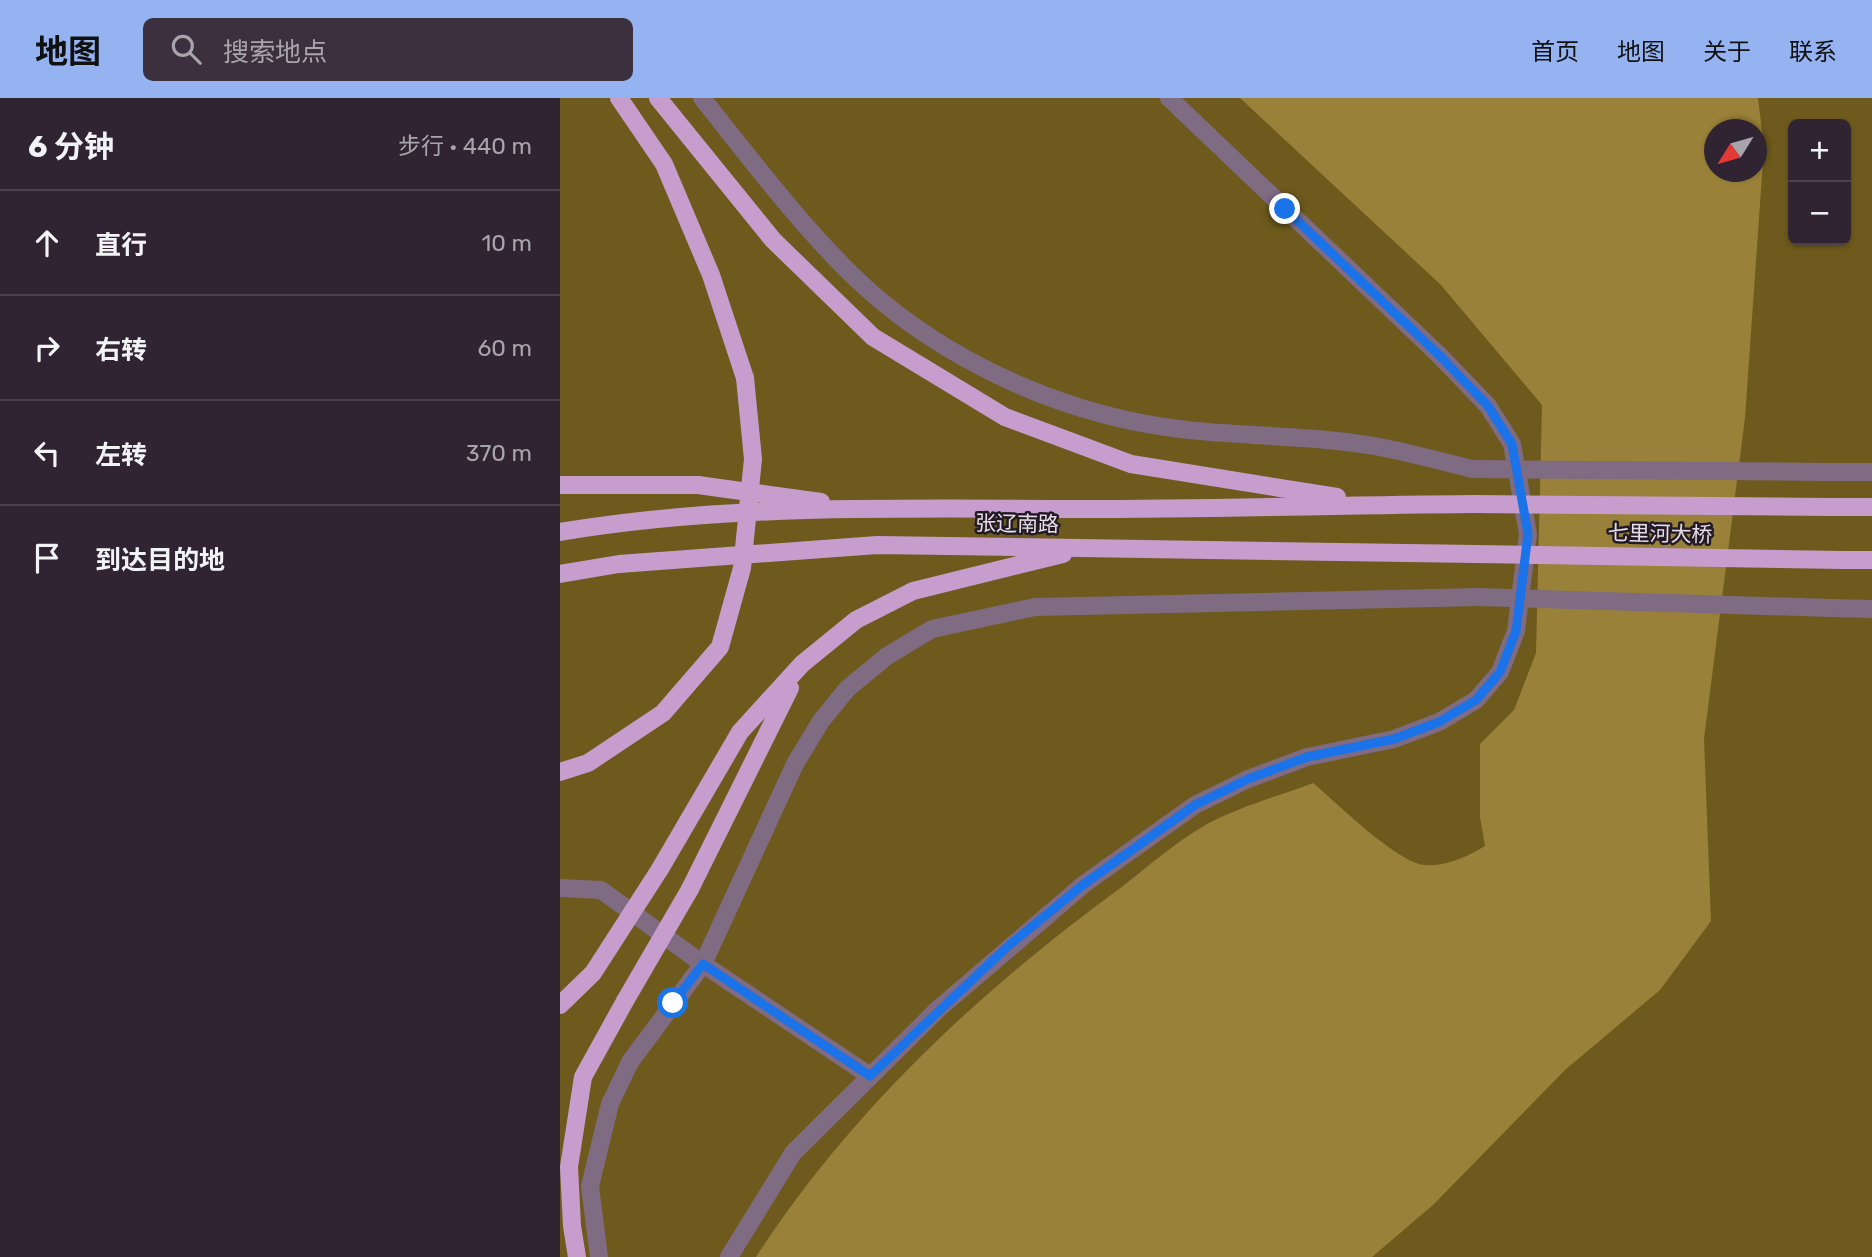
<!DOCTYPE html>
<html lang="zh">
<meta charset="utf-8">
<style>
body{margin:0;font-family:Rubik,"Noto Sans SC",sans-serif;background:#3c303e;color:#f1f3f6}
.controls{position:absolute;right:21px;top:21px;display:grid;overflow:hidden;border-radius:10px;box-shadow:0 2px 5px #0004}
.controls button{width:63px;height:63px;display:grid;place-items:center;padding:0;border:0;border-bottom:2px solid #4b414d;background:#302432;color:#f1f3f6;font:35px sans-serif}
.compass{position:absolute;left:1144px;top:21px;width:63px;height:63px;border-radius:50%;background:#302432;box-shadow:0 2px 5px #0004;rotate:233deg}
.stop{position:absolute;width:21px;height:21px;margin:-16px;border:5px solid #1a73e8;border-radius:50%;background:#fff}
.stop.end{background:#1a73e8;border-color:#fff;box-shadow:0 2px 7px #0008}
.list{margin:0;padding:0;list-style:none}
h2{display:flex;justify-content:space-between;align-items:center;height:91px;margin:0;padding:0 28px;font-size:30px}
h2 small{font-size:23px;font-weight:400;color:#a8a4ac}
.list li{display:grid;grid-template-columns:46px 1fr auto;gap:21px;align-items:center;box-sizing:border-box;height:105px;padding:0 28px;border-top:2px solid #4b414d}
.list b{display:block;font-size:26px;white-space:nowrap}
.list em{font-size:23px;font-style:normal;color:#a8a4ac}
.icon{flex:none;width:38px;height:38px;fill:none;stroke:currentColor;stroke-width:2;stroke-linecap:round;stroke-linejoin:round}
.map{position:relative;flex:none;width:1312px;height:1159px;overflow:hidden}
header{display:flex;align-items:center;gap:42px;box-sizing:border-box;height:98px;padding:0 35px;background:#95b2f1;color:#111}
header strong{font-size:33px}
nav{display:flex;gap:38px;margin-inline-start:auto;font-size:24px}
.search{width:490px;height:63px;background:#3c303e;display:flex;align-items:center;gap:18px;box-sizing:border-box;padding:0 24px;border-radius:10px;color:#a8a4ac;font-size:26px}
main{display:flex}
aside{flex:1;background:#302432}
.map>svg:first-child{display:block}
.green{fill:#6e5a1d;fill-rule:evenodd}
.water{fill:#998139;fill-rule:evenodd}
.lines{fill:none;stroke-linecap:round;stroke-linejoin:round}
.minor{stroke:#7f6b82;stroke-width:18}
.major{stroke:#c79dcd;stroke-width:18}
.minor-bridge{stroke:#7f6b82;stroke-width:18}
.major-bridge{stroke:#c79dcd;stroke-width:18}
.route{stroke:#1a73e8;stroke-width:9}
.labels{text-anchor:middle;stroke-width:5;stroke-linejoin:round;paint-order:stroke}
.street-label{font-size:21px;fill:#e8dee9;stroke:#231b24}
</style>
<header>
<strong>地图</strong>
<div class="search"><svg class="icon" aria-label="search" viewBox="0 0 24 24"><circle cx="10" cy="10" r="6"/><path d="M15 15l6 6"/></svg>搜索地点</div>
<nav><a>首页</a><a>地图</a><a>关于</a><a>联系</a></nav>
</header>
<main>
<aside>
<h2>6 分钟<small>步行 · 440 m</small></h2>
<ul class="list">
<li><svg class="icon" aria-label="ahead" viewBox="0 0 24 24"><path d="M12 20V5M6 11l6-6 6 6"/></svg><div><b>直行</b></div><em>10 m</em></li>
<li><svg class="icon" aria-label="right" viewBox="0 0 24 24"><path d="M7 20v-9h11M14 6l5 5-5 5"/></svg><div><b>右转</b></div><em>60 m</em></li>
<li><svg class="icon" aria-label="left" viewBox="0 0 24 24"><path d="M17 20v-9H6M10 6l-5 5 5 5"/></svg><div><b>左转</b></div><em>370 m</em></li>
<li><svg class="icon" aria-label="arrive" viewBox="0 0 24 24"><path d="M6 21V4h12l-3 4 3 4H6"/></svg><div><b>到达目的地</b></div></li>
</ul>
</aside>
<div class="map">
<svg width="1312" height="1159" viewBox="0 0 1312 1159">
<rect width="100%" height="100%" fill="#403043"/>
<path class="green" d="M0 0H1312V1159H0ZM1233 26H1286V142H1233ZM1154 32H1196V74H1154Z"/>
<path class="water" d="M680 0H1198L1204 49 1185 320 1144 641 1151 823 1100 892 1005 972 873 1107 812 1159H196C291 1012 423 890 563 788 590 767 619 741 649 725 681 708 719 698 753 685 776 704 837 765 865 767 886 769 908 758 925 748L920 719V646L954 612 976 555 982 307 881 187ZM1154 32H1196V74H1154Z"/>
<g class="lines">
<g class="minor">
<path d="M142 0C189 59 235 120 289 174 368 252 478 306 587 326 662 340 739 335 814 348 847 354 880 363 912 371"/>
<polyline points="1267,374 1312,374"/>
<polyline points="1271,510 1312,511"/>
<polyline points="0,790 41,792 143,866 310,978"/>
<polyline points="39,1159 30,1088 50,1006 70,964 143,866 235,666 261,623 287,591 327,558 372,531 475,509 918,499"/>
<polyline points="169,1159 233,1055 377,912 524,786 635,707 688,681 747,659 834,641 879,624 916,602 940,574 956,533 968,436 952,346 928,308 880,258 609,0"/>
</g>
<g class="major">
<polyline points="59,0 104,66 151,177 185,280"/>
<polyline points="98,0 213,142 313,239 445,319 571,366 777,399"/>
<polyline points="0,387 138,387 261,404"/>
<polyline points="1269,409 1312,409"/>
<path d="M0 434C172 405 350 411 524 411 654 411 783 407 912 406"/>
<polyline points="1284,462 1312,462"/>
<polyline points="0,476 59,466 317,447 915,456"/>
<polyline points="100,771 180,634 242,566 296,522 353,493 503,456"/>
<polyline points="130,791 230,590"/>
<polyline points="17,1159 12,1128 9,1069 23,979 65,903"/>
</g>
<g class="minor-bridge">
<polyline points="912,371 1267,374"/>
<polyline points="918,499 1271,510"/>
</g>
<g class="major-bridge">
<polyline points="912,406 1269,409"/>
<polyline points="915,456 1284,462"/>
<polyline points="0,674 28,665 103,615 160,549 182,470 193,361 185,280"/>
<polyline points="65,903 130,791"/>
<polyline points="0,907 33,875 100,771"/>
</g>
</g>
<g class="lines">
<polyline class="route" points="113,905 143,866 310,978 447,849 524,786 635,707 688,681 747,659 834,641 879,624 916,602 940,574 956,533 968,436 952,346 928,308 880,258 725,111"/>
</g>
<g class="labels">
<g class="street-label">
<text transform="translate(457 426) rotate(1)" y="7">张辽南路</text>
<text transform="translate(1100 436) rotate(1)" y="7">七里河大桥</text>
</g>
</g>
</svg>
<div class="controls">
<button>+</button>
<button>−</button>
</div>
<svg class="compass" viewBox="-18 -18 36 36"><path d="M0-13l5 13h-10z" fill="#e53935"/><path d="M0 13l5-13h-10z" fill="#a8a4ac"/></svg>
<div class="stop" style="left:113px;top:905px"></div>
<div class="stop end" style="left:725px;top:111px"></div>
</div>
</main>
